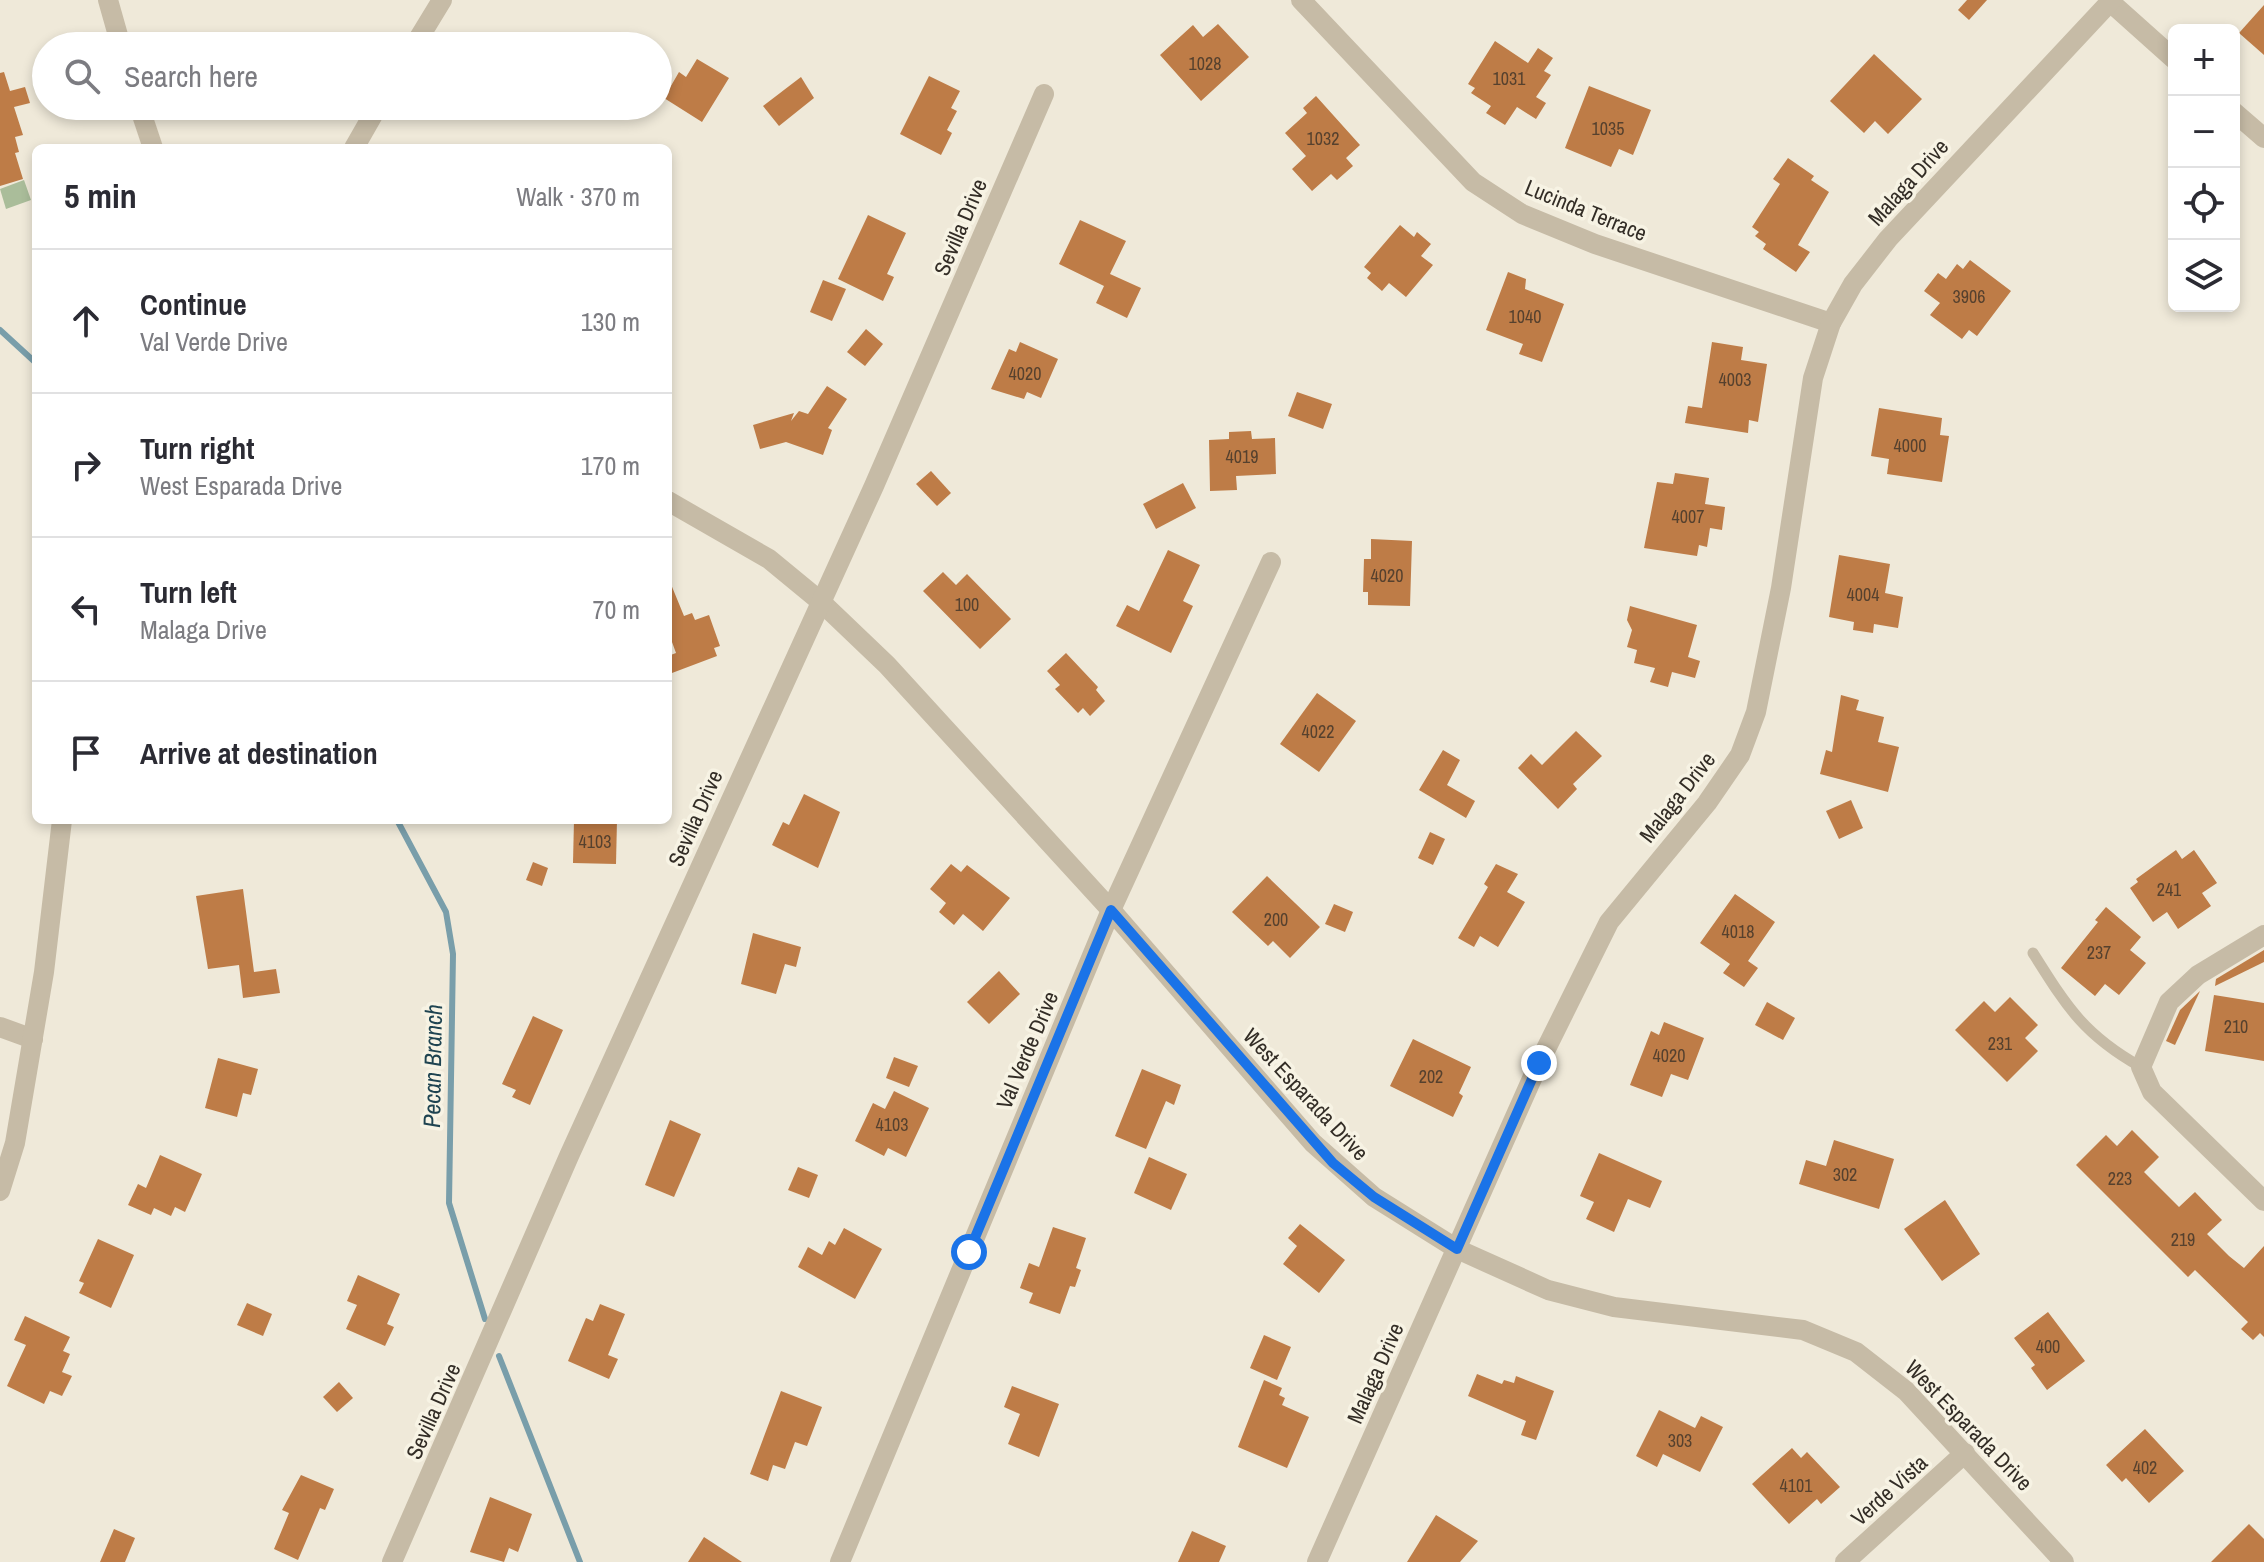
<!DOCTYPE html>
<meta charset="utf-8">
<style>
body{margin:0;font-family:"Archivo Narrow",sans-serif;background:#f7f7f7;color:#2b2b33}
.controls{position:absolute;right:24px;top:24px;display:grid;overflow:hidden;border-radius:12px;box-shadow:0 4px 12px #0003}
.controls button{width:72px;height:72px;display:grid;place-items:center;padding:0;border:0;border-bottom:2px solid #e1e1e2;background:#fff;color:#2b2b33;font:40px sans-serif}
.stop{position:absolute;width:24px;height:24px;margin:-18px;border:6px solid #1a73e8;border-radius:50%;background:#fff}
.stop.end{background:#1a73e8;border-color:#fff;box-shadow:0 2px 8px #0008}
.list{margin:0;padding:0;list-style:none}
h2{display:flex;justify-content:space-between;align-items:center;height:104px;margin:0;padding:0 32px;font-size:34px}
h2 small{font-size:26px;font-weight:400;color:#7c7c81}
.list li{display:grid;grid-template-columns:52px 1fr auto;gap:24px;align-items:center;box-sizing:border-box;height:144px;padding:0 32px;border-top:2px solid #e1e1e2}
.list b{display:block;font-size:30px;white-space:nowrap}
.list p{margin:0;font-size:26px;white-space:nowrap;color:#7c7c81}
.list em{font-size:26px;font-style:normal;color:#7c7c81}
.icon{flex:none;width:44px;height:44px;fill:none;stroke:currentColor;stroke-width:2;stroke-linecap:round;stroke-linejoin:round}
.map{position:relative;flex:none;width:2264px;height:1562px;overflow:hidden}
.search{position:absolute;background:#fff;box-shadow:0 4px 12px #0003;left:32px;top:32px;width:640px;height:88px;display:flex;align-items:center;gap:20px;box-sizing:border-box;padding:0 28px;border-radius:44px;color:#7c7c81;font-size:30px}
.panel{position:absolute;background:#fff;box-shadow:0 4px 12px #0003;left:32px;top:144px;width:640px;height:680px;border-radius:12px}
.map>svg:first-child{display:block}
.green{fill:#aabd9a}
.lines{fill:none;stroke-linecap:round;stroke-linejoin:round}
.stream{stroke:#799eaa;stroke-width:6}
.building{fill:#be7c47}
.service{stroke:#c6bba6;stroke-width:11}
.minor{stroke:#c6bba6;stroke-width:20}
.route{stroke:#1a73e8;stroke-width:10}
.labels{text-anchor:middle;stroke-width:7;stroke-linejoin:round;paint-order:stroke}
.number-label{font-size:18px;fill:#56412e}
.street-label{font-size:22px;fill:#332d26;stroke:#f7f3e4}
.water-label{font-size:24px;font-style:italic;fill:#1f4451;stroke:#f7f3e4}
</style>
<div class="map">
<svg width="2264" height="1562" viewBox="0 0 2264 1562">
<rect width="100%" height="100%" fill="#efe9d9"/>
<polygon class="green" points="24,180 31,200 6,209 0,189"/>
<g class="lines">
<g class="stream">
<polyline points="0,330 36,363"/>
<polyline points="397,820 446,912 453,954 449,1203 485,1319"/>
<polyline points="499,1356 580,1562"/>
</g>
</g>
<g class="building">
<polygon points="1967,0 1987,0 1969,20 1958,10"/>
<polygon points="2264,5 2264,55 2239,33"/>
<polygon points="1218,24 1249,57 1201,101 1160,55 1193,25 1203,37"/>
<polygon points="1495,41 1528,63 1538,48 1553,58 1544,71 1551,75 1536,97 1546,103 1536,119 1517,107 1505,125 1486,113 1491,106 1471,93 1475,88 1468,84"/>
<polygon points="1874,54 1922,99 1888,134 1875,121 1864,133 1830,101"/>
<polygon points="697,59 729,78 702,122 664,98 679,72 686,77"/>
<polygon points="4,72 10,91 25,87 30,103 14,107 23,135 15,137 19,152 15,153 23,179 0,186 0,73"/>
<polygon points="929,76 960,91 951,108 957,111 947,130 952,133 941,155 900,134"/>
<polygon points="801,77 814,98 779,126 763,106"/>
<polygon points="1589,86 1651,110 1633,155 1619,149 1611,167 1565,148"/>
<polygon points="1316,96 1360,145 1346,158 1353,166 1337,180 1331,174 1312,191 1292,169 1306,156 1285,133 1307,113 1303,108"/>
<polygon points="1788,158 1814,176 1811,180 1829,192 1798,245 1810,252 1796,272 1763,249 1766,244 1755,236 1759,232 1752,227 1780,184 1773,179"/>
<polygon points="868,215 906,233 887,274 894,277 883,301 838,279"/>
<polygon points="1080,220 1126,241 1110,274 1141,288 1127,318 1096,303 1104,286 1059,264"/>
<polygon points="1400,225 1414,237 1417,232 1431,244 1421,256 1433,265 1406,297 1389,283 1382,291 1367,278 1371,273 1364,267"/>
<polygon points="1970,260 2011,291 1977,336 1969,330 1962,339 1930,315 1940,303 1924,291 1938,273 1946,279 1957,264 1963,269"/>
<polygon points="1508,272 1526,279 1525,289 1564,304 1542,362 1519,354 1523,344 1486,330"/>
<polygon points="823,280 846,289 832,321 810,312"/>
<polygon points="866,329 883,344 865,366 847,352"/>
<polygon points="1020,342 1058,359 1041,398 1027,392 1024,399 991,389 1009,349 1016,352"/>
<polygon points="1712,342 1743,347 1741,360 1767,364 1758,422 1749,420 1748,433 1685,423 1688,406 1702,408"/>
<polygon points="827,386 847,399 828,428 832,430 823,455 786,442 760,449 753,425 794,413 791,421 799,411 808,414"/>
<polygon points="1297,392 1332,404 1323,429 1288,416"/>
<polygon points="1879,408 1942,418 1940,435 1949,436 1942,482 1887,474 1889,459 1871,456"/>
<polygon points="1251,431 1252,439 1275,438 1276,474 1236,476 1237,490 1210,491 1209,440 1229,439 1229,432"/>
<polygon points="931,471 951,493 937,506 916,484"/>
<polygon points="1675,473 1709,478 1705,504 1725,507 1722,530 1710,528 1707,547 1699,545 1697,556 1644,548 1657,482 1673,484"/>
<polygon points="1183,483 1196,508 1156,529 1143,504"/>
<polygon points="1371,539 1412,541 1410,606 1368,605 1368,592 1363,592 1364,559 1371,559"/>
<polygon points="1168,550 1200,565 1183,601 1193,606 1171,653 1116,626 1127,605 1139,611"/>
<polygon points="1839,555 1890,564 1885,593 1903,597 1898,628 1874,624 1873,633 1853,630 1854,622 1829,617"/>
<polygon points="943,572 956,585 967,574 1011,619 980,649 923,591"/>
<polygon points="668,577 684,616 692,613 695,620 709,615 720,646 714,648 717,656 672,673 668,656 676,653 668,631"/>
<polygon points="1630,606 1697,625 1688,657 1700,661 1695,678 1672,672 1668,687 1650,682 1655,668 1634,663 1637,650 1627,647 1632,630 1627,620"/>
<polygon points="1066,653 1098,687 1096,690 1105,701 1090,716 1083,708 1078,713 1055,689 1060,685 1047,671"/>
<polygon points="1317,693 1356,721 1319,772 1280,744"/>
<polygon points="1841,695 1859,700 1856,710 1884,717 1878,742 1899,747 1888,792 1820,774 1826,750 1832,752"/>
<polygon points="1576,731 1602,756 1573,784 1577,789 1558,809 1518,768 1531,754 1542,765"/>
<polygon points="1443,750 1460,760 1447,785 1475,801 1466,818 1419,790"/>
<polygon points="804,794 840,812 818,868 772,845 783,822 789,825"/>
<polygon points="1851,800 1863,828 1839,839 1826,811"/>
<polygon points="574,820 617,820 616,864 573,863"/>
<polygon points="1430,832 1445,839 1433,865 1418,858"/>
<polygon points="2176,850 2182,859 2194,850 2217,883 2202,893 2211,906 2178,929 2167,912 2153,922 2130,888 2138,882 2136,879"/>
<polygon points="533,862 548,868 542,886 526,880"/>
<polygon points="951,864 961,872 967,865 1010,898 983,931 963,914 954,925 939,912 946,903 930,889"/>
<polygon points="1496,864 1518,874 1507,892 1525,902 1498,947 1480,936 1474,947 1458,938 1488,887 1484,884"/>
<polygon points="1267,876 1320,927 1290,958 1273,941 1268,946 1232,912"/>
<polygon points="243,889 254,972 276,969 280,993 243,998 239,965 208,969 196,896"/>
<polygon points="1735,894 1775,922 1748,961 1758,968 1744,987 1723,973 1730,964 1700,943"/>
<polygon points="1334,904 1353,912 1345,932 1325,924"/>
<polygon points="2106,907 2141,937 2130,950 2146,963 2119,995 2105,984 2095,996 2061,968 2098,922 2095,920"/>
<polygon points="753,933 801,947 796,967 785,964 776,994 741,984"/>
<polygon points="2264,950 2264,962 2215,986 2216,979"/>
<polygon points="999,971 1020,994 989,1024 967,1002"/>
<polygon points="2200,991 2175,1045 2166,1041 2180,1010"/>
<polygon points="2214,995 2264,1003 2264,1061 2205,1051"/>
<polygon points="2010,997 2038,1025 2025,1038 2038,1051 2007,1082 1955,1030 1984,1001 1995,1012"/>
<polygon points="1767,1002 1795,1018 1783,1040 1755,1025"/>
<polygon points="533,1016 563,1030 530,1105 512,1097 516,1090 502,1084"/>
<polygon points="1664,1022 1704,1038 1688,1080 1671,1074 1662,1097 1630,1085 1651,1031 1659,1035"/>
<polygon points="1413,1039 1471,1067 1459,1093 1463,1096 1453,1117 1390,1086"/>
<polygon points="894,1057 918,1066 909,1087 886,1078"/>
<polygon points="218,1058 258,1069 251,1095 243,1093 237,1117 205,1108"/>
<polygon points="1142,1069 1181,1085 1174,1105 1166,1101 1146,1149 1115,1136"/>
<polygon points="894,1091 929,1108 906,1157 888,1148 884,1156 855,1141 873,1103 885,1109"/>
<polygon points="670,1120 701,1134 674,1197 645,1185"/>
<polygon points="2132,1130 2159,1157 2144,1172 2179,1207 2195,1192 2222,1220 2207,1234 2229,1256 2244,1268 2264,1246 2264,1337 2260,1333 2253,1340 2241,1329 2248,1322 2195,1270 2188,1277 2076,1165 2106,1135 2117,1146"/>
<polygon points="1834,1140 1894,1159 1879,1209 1799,1184 1806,1160 1826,1166"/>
<polygon points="1599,1153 1662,1181 1650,1208 1628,1199 1614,1232 1586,1219 1594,1202 1580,1196"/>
<polygon points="160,1155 202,1174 185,1212 175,1207 171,1216 154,1208 151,1215 128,1205 138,1184 146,1188"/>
<polygon points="1149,1157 1187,1174 1171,1210 1134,1193"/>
<polygon points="798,1167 818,1175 809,1198 788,1190"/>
<polygon points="1945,1200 1980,1254 1942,1281 1904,1229"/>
<polygon points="1300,1224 1345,1260 1319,1293 1283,1264 1297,1246 1288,1238"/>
<polygon points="1053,1227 1086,1238 1076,1268 1081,1270 1075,1287 1070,1286 1060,1314 1029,1303 1033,1293 1020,1288 1029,1263 1039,1267"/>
<polygon points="844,1228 882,1249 855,1299 798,1267 808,1247 822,1255 829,1241 835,1245"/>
<polygon points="98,1239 134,1255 111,1308 79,1293 84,1283 79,1281"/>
<polygon points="358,1275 400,1294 387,1324 394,1327 385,1346 346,1329 357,1305 347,1301"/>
<polygon points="247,1303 272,1314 263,1336 237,1325"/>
<polygon points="600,1304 625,1314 608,1355 618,1359 609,1379 568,1361 586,1318 593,1321"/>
<polygon points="2048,1312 2085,1361 2047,1390 2031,1368 2035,1365 2014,1338"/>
<polygon points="25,1316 70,1337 63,1351 70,1354 62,1372 72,1376 62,1396 50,1391 44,1404 7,1386 26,1345 14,1340"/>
<polygon points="1264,1335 1291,1347 1277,1380 1250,1368"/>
<polygon points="1477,1374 1502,1384 1504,1380 1514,1383 1516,1376 1554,1391 1536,1440 1521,1435 1526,1421 1468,1396"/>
<polygon points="1264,1380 1282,1388 1279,1395 1285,1398 1282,1405 1309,1417 1287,1468 1238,1447"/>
<polygon points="339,1382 353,1398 337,1412 323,1397"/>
<polygon points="1012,1386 1059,1404 1039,1457 1008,1444 1020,1414 1004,1407"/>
<polygon points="781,1391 822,1407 807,1446 795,1442 785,1469 773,1465 768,1481 750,1474"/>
<polygon points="1659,1410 1695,1428 1701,1416 1723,1427 1700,1472 1663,1454 1657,1467 1636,1456"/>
<polygon points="2145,1429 2184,1471 2149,1503 2126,1478 2122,1482 2106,1465"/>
<polygon points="1792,1448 1801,1458 1807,1452 1840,1487 1821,1504 1817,1499 1789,1524 1752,1484"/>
<polygon points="301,1475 334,1489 325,1510 320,1508 298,1560 274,1549 289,1513 282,1510"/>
<polygon points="490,1497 532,1514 518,1552 509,1548 504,1562 470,1552"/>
<polygon points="1436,1515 1478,1541 1460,1562 1407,1562"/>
<polygon points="2249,1524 2264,1539 2264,1562 2211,1562"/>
<polygon points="114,1529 135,1538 125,1562 100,1562"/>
<polygon points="1192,1531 1226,1546 1219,1562 1178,1562"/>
<polygon points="704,1537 742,1562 688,1562"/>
</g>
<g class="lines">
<path class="service" d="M2033 953C2067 1007 2084 1035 2141 1067"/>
<g class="minor">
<polyline points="108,0 121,46"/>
<polyline points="1301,0 1473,182 1522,214 1595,244 1831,323"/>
<polyline points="2108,0 2174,59"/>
<polyline points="414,46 442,0"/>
<polyline points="139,106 153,148"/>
<polyline points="2234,112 2264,138"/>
<polyline points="354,148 378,106"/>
<polyline points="668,501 769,559 820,601 887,665 1111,910 1313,1143 1374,1197 1457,1249 1548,1290 1614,1307 1803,1330 1856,1352 1906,1391 2064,1562"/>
<polyline points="2264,935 2198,975 2169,1002 2141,1067 2152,1092 2264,1201"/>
<polyline points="0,1027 33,1039"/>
<polyline points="0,1191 15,1143 44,972 62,820"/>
<polyline points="392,1562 569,1156 874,486 1044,94"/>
<polyline points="840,1562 1111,910 1271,562"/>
<polyline points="1317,1562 1539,1063 1609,922 1707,803 1740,755 1756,712 1781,588 1813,378 1831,323 1853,284 1888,239 2110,2"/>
<polyline points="1845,1562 1965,1453"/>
</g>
</g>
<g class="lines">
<polyline class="route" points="969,1252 1111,910 1333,1163 1374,1197 1457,1249 1539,1063"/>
</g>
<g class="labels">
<g class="number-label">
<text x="1205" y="70">1028</text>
<text x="1509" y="85">1031</text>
<text x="1608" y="135">1035</text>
<text x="1323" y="145">1032</text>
<text x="1969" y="303">3906</text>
<text x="1525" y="323">1040</text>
<text x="1025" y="380">4020</text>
<text x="1735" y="386">4003</text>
<text x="1910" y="452">4000</text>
<text x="1242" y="463">4019</text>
<text x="1688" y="523">4007</text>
<text x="1387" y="582">4020</text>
<text x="1863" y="601">4004</text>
<text x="967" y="611">100</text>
<text x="1318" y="738">4022</text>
<text x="595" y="848">4103</text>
<text x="2169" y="896">241</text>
<text x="1276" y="926">200</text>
<text x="1738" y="938">4018</text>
<text x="2099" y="959">237</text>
<text x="2236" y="1033">210</text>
<text x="2000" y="1050">231</text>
<text x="1669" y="1062">4020</text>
<text x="1431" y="1083">202</text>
<text x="892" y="1131">4103</text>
<text x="1845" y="1181">302</text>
<text x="2120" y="1185">223</text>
<text x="2183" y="1246">219</text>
<text x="2048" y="1353">400</text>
<text x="1680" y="1447">303</text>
<text x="2145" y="1474">402</text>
<text x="1796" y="1492">4101</text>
</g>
<g class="street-label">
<text transform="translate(1908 182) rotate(-48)" y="8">Malaga Drive</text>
<text transform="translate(1586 210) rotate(22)" y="8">Lucinda Terrace</text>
<text transform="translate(960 227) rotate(-67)" y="8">Sevilla Drive</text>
<text transform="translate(1677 797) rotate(-52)" y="8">Malaga Drive</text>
<text transform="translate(695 818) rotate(-66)" y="8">Sevilla Drive</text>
<text transform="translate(1027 1050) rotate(-67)" y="8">Val Verde Drive</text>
<text transform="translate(1306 1094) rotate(47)" y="8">West Esparada Drive</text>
<text transform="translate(1375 1373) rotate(-66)" y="8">Malaga Drive</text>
<text transform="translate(433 1411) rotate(-66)" y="8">Sevilla Drive</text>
<text transform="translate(1969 1425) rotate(46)" y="8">West Esparada Drive</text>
<text transform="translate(1889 1490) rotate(-42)" y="8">Verde Vista</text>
</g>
<g class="water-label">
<text transform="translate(433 1066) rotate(-89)" y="8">Pecan Branch</text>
</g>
</g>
</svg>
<div class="controls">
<button>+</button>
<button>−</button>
<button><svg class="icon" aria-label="locate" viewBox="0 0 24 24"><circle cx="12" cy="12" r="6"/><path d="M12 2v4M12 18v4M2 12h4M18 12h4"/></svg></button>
<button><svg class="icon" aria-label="layers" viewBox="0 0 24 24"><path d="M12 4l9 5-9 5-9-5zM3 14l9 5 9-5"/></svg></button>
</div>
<div class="stop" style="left:969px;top:1252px"></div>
<div class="stop end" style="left:1539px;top:1063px"></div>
<div class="search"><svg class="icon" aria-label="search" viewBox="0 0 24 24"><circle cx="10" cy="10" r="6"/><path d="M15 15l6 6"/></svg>Search here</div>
<section class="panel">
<h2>5 min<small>Walk · 370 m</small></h2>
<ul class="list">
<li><svg class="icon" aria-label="ahead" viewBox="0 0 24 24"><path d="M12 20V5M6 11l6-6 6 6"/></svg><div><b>Continue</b><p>Val Verde Drive</p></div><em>130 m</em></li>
<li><svg class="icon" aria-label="right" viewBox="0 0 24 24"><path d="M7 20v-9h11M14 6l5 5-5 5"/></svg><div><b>Turn right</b><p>West Esparada Drive</p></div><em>170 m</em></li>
<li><svg class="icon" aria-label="left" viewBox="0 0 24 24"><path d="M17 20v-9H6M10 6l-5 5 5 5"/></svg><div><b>Turn left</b><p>Malaga Drive</p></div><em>70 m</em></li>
<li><svg class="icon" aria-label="arrive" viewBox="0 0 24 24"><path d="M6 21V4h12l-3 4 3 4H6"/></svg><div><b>Arrive at destination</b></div></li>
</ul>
</section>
</div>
